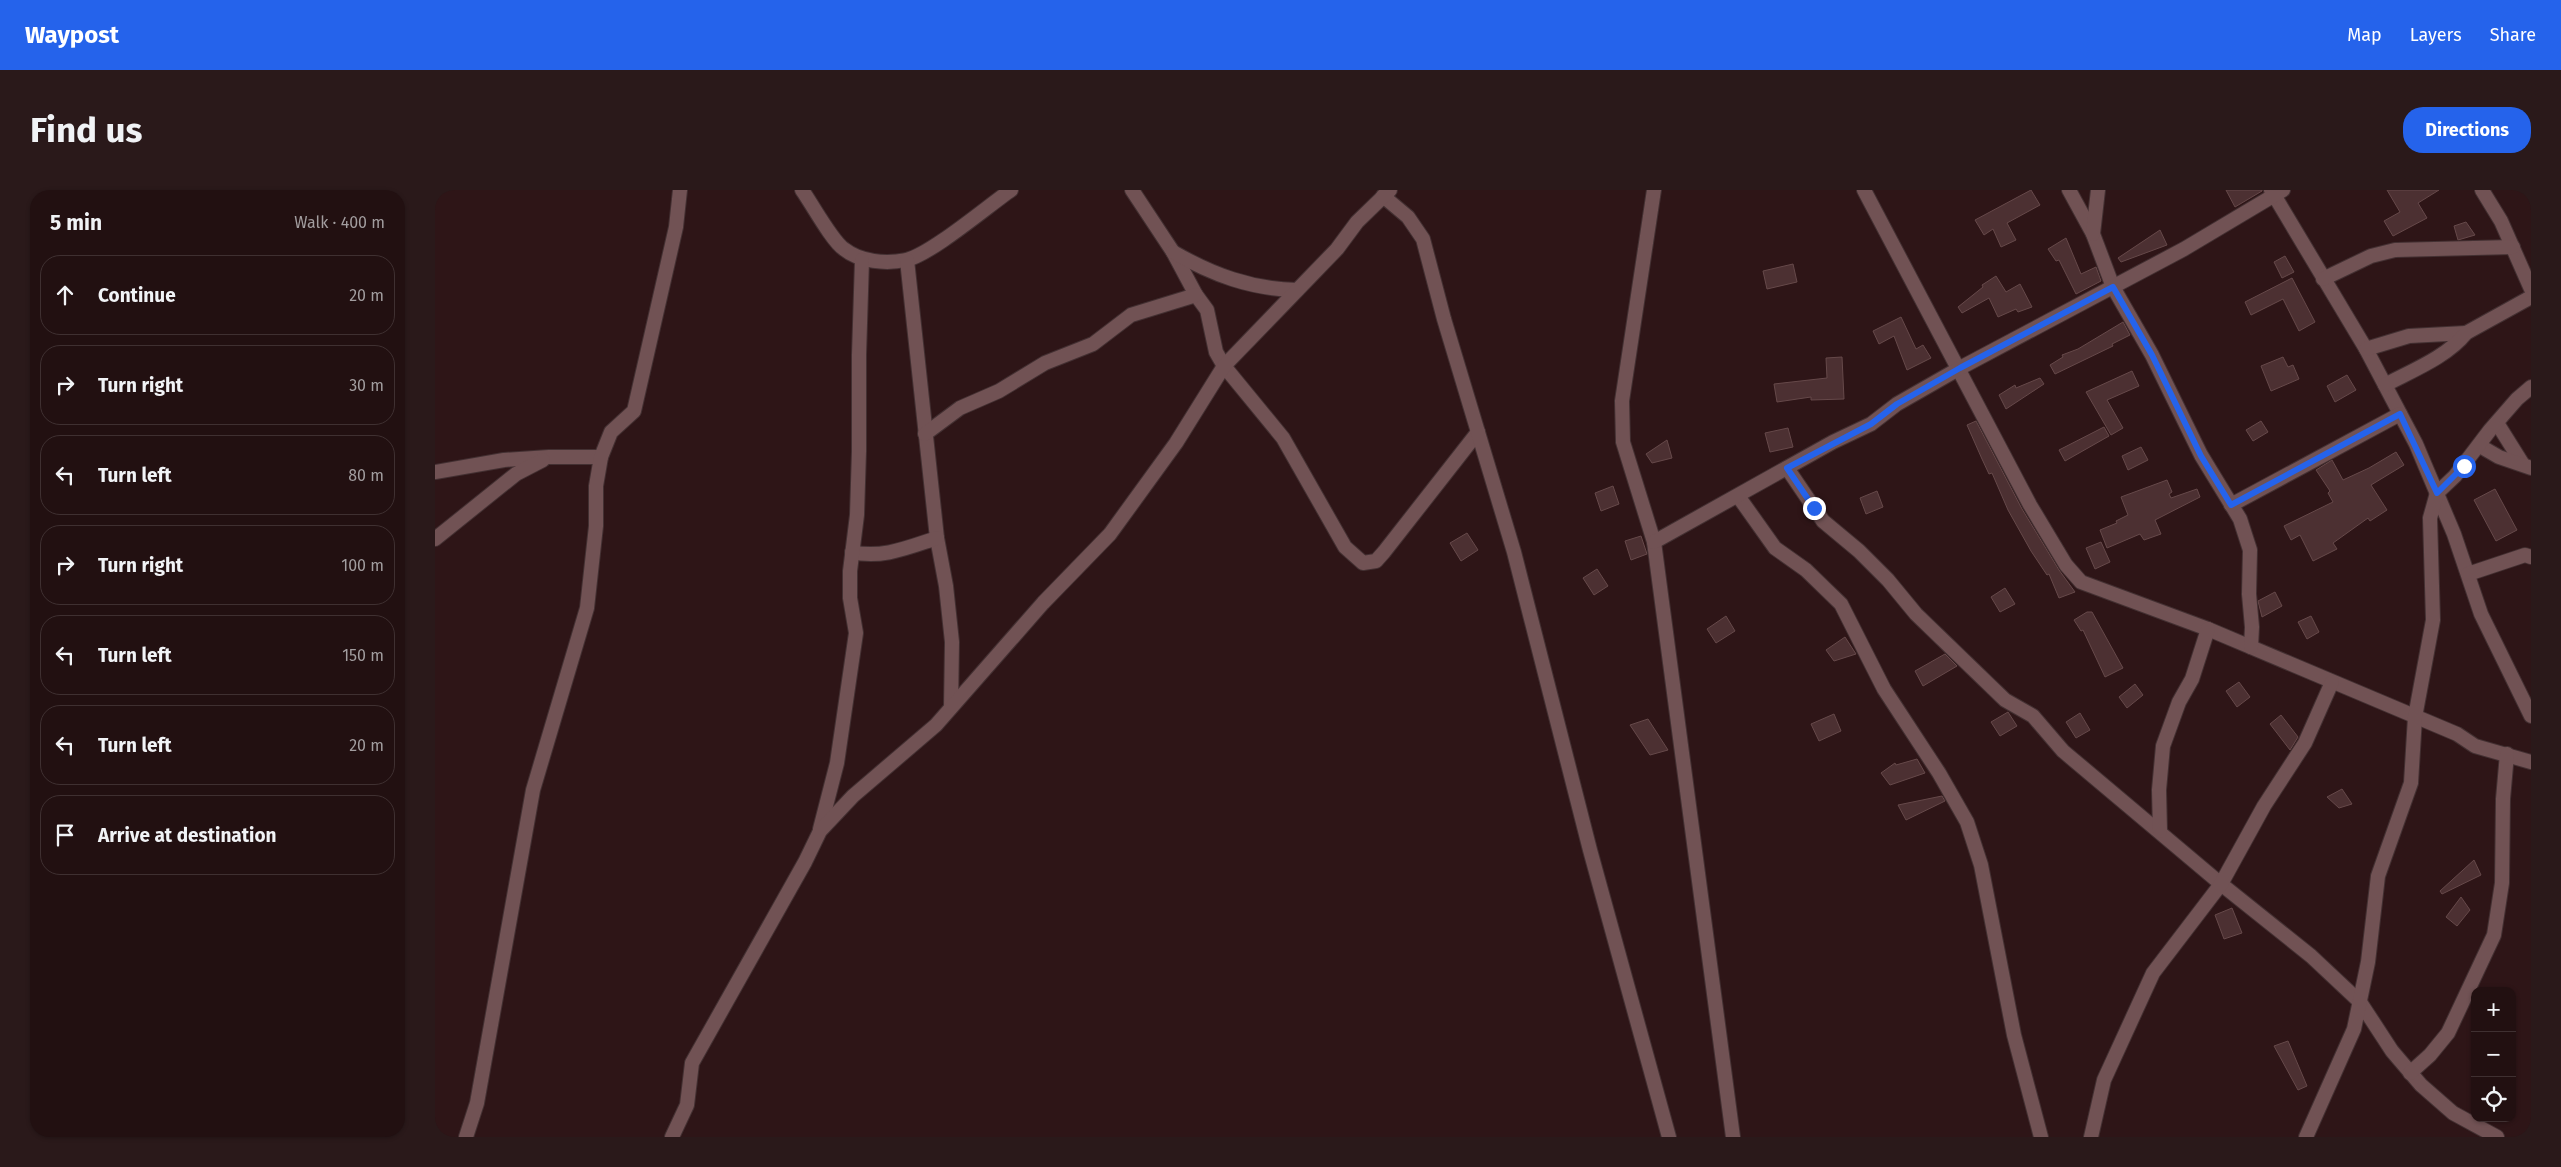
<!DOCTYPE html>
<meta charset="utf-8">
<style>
body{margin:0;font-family:"Fira Sans",sans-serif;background:#2a191a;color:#f1f3f6}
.controls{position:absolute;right:15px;bottom:15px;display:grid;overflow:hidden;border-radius:10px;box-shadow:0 1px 4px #0004}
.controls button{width:45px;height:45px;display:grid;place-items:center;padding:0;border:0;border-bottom:1px solid #3f3031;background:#221011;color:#f1f3f6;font:25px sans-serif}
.stop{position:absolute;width:15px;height:15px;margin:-11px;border:4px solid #2563eb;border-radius:50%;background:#fff}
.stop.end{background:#2563eb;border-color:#fff;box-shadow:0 1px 5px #0008}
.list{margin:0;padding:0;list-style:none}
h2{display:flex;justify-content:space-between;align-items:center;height:65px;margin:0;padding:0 20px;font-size:21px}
h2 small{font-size:16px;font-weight:400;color:#a29d9f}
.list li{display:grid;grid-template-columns:32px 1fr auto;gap:15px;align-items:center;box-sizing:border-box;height:80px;margin:0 10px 10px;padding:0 10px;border:1px solid #3f3031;border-radius:20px}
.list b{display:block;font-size:19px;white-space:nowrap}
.list em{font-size:16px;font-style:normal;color:#a29d9f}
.icon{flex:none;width:28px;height:28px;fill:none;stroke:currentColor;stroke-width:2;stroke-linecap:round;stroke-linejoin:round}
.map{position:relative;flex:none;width:2096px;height:947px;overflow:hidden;border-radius:20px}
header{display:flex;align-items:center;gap:30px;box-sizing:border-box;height:70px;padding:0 25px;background:#2563eb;color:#fff}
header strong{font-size:24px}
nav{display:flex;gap:28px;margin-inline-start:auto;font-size:18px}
.intro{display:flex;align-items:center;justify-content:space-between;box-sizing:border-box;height:120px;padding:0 30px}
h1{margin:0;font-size:35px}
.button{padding:12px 22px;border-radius:20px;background:#2563eb;color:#fff;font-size:18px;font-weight:700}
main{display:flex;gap:30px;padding:0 30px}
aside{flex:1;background:#221011;border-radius:20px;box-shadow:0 1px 4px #0004}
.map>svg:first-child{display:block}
.building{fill:#4c3032;stroke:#66494a}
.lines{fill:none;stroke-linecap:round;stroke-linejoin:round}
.minor-casing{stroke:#433032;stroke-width:16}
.minor{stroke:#715254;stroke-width:14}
.route{stroke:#2563eb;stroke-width:6}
</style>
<header>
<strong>Waypost</strong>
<nav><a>Map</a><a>Layers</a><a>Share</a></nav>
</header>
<div class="intro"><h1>Find us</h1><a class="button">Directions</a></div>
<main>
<aside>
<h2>5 min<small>Walk · 400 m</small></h2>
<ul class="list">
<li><svg class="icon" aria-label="ahead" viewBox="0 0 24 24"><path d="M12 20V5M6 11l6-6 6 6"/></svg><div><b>Continue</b></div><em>20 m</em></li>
<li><svg class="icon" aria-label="right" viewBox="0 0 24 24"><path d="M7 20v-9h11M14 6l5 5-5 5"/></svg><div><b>Turn right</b></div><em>30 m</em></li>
<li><svg class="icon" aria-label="left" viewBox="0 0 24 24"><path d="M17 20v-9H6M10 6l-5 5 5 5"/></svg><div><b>Turn left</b></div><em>80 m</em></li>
<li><svg class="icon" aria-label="right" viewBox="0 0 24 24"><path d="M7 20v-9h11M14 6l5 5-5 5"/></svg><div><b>Turn right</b></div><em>100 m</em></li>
<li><svg class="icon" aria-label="left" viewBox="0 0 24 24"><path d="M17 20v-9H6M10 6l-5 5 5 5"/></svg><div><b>Turn left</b></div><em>150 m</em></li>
<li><svg class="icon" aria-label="left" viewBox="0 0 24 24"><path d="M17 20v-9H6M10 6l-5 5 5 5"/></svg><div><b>Turn left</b></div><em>20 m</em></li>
<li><svg class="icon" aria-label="arrive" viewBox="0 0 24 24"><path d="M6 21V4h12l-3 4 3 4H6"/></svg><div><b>Arrive at destination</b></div></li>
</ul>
</aside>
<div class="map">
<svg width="2096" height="947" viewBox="0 0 2096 947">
<rect width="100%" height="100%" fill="#2e1517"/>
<g class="building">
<polygon points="1596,0 1605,15 1572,33 1581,50 1566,57 1558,39 1549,45 1540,30"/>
<polygon points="1791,0 1827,0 1827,1 1800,17"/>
<polygon points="1952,0 2004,0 1983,13 1992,28 1958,46 1949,31 1965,22"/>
<polygon points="2031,32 2040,45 2023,50 2019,36"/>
<polygon points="1725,40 1732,55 1686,72 1683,68"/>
<polygon points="1631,48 1646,84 1661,77 1666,91 1641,104 1624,70 1621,71 1613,59"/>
<polygon points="1850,66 1859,82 1847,88 1839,72"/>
<polygon points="1358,74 1362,92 1332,99 1328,81"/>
<polygon points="1561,86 1571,102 1585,94 1597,117 1583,122 1581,119 1563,127 1554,108 1527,123 1523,117 1548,97 1547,95"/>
<polygon points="1857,88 1880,132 1864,141 1848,109 1816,125 1810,112"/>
<polygon points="1466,127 1481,159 1488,155 1496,168 1472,180 1459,146 1444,154 1438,141"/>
<polygon points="1688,132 1695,145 1677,154 1678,156 1620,184 1615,175 1628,167 1627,165 1643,159"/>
<polygon points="1407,167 1409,209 1376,210 1376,207 1342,212 1339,194 1392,188 1391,168"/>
<polygon points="1848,167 1853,177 1858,175 1864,189 1836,201 1826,176"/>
<polygon points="1697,181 1704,196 1672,210 1688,238 1676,245 1651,202"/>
<polygon points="1912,185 1921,200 1900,212 1892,196"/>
<polygon points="1605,188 1609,194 1571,219 1564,205 1580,195 1581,198"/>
<polygon points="1541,231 1587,319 1624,380 1640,402 1624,408 1614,384 1612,385 1596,361 1573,320 1557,283 1554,284 1547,269 1532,235"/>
<polygon points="1826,231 1833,242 1818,251 1811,240"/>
<polygon points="1669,237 1674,246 1630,271 1624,260"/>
<polygon points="1353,238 1358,257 1335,262 1330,243"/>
<polygon points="1232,250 1237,268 1217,273 1211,264"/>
<polygon points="1706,257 1713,270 1693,280 1687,266"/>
<polygon points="1961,262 1969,275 1936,295 1952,320 1935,331 1933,328 1898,353 1902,359 1878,371 1865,345 1856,350 1849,336 1898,312 1893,303 1895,301 1881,280 1897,270 1908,290 1934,278"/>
<polygon points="1732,290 1737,302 1734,304 1736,308 1762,299 1765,307 1720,330 1726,344 1709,350 1705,344 1672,358 1665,340 1682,333 1681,331 1693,325 1686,307"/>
<polygon points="1178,296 1184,314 1166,321 1160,303"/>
<polygon points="2060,299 2082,340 2061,351 2039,310"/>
<polygon points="1442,301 1448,317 1431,324 1425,308"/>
<polygon points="1032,343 1043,360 1026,371 1015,353"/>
<polygon points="1206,346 1212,364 1196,370 1190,351"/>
<polygon points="1666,352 1675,372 1660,379 1651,358"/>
<polygon points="1162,379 1173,396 1159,405 1148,388"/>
<polygon points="1570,398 1580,414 1565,422 1556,407"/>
<polygon points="1840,402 1847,416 1827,427 1823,411"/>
<polygon points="1652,422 1657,422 1688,478 1670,487 1648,440 1646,441 1639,430"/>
<polygon points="1291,426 1300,441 1281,453 1272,439"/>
<polygon points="1876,426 1884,442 1872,449 1863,432"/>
<polygon points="1410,447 1421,464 1399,471 1391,460"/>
<polygon points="1510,464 1522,476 1488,496 1480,481"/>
<polygon points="1804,492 1815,507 1802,517 1791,501"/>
<polygon points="1700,494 1708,505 1692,518 1684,507"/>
<polygon points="1573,522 1582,536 1565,546 1556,532"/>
<polygon points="1645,523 1655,540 1641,548 1631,532"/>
<polygon points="1399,524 1406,541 1384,551 1376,534"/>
<polygon points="1846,525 1863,547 1855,560 1835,534"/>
<polygon points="1213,529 1233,560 1215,565 1195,535"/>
<polygon points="1482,569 1490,583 1455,595 1446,583 1460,573 1461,575"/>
<polygon points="1907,599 1917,614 1904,618 1892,607"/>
<polygon points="1507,606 1510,611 1471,630 1463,615"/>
<polygon points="2039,670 2046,685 2007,704 2005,701"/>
<polygon points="2026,707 2035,720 2022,736 2011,727"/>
<polygon points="1797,718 1807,743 1789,749 1780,725"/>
<polygon points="1853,851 1872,896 1863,900 1839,856"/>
</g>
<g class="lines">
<defs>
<g id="minor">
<path d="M367 0C377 14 397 51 409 59 425 72 451 74 471 70 495 65 553 16 576 0"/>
<polyline points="697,0 738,62 761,105 772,120 781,162 789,176 848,248 910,357 928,373 941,371 949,362 1043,242"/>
<polyline points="1219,0 1187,211 1188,252 1219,352 1298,947"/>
<polyline points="1429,0 1595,315 1631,375 1646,392 1773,439 2022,544 2040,556 2096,572"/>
<polyline points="1634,0 1658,44 1678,97 1717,165 1766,265 1805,329 1815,360 1814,404 1817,437 1816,457"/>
<polyline points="1836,0 1931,159 1981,254 2019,344 2046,424 2096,526"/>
<polyline points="2047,0 2066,31 2096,99"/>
<polyline points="948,6 973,27 988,49 1009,129 1079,362 1155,660 1234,947"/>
<polyline points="1658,44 1663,0"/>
<path d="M738 62C778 85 816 99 862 100"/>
<polyline points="472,70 502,348 511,396 517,452 516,517"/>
<polyline points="1888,89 1936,66 1960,60 2078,57"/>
<polyline points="1931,159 1974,146 2031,143"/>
<path d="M1950 195C1976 181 2012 167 2031 143L2096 107"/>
<polyline points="2062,233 2087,273"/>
<polyline points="490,244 525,218 564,201 610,173 658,154 696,125 761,105"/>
<polyline points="2045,256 2064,267 2096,278"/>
<polyline points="1352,278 1388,331 1424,361 1453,390 1481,424 1570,510 1598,526 1628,561 1786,694 1876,766 1925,812 1957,861 1986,895 2018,923 2062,947"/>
<polyline points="0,282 69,270 114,267 166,267"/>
<polyline points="1303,306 1340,358 1371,380 1406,414 1449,499 1504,583 1532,632 1546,675 1579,845 1606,947"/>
<polyline points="1796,315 1965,224"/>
<polyline points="0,349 81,284 108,270"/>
<polyline points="1219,352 1398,252 1436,234 1462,214 1525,178 1749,59 1848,0"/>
<path d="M417 362C447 369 474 357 502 348"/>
<polyline points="2033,384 2090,365 2096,367"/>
<polyline points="385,639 402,573 421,443 415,408 415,381 422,325 424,261 424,165 427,70"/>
<polyline points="1725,641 1724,600 1728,556 1744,512 1757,489 1773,439"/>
<polyline points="1975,883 1995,865 2013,843 2059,745 2067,693 2068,609 2072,564"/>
<polyline points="31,947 42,913 98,600 152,418 161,336 161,296 166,267 176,242 199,221 241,37 245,0"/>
<polyline points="237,947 252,915 257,873 370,672 385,641 418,606 501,535 608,413 675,344 741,253 789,176 902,59 922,32 955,0"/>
<polyline points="1656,947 1669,890 1718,783 1786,694 1829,616 1870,553 1897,492"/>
<polyline points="1871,947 1919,839 1933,772 1943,686 1976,593 1980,527 1998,430 1995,328 2002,303 2020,286 2055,240 2082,209 2096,197"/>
</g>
</defs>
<use href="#minor" class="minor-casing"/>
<use href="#minor" class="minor"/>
</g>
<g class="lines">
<polyline class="route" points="1379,318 1352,278 1436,234 1462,214 1525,178 1678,97 1717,165 1766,266 1796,315 1965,224 2002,303 2029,276"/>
</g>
</svg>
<div class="controls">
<button>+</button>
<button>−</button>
<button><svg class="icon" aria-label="locate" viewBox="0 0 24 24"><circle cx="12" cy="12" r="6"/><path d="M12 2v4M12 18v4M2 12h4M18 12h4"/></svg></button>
</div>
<div class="stop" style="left:2029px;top:276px"></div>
<div class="stop end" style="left:1379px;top:318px"></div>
</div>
</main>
